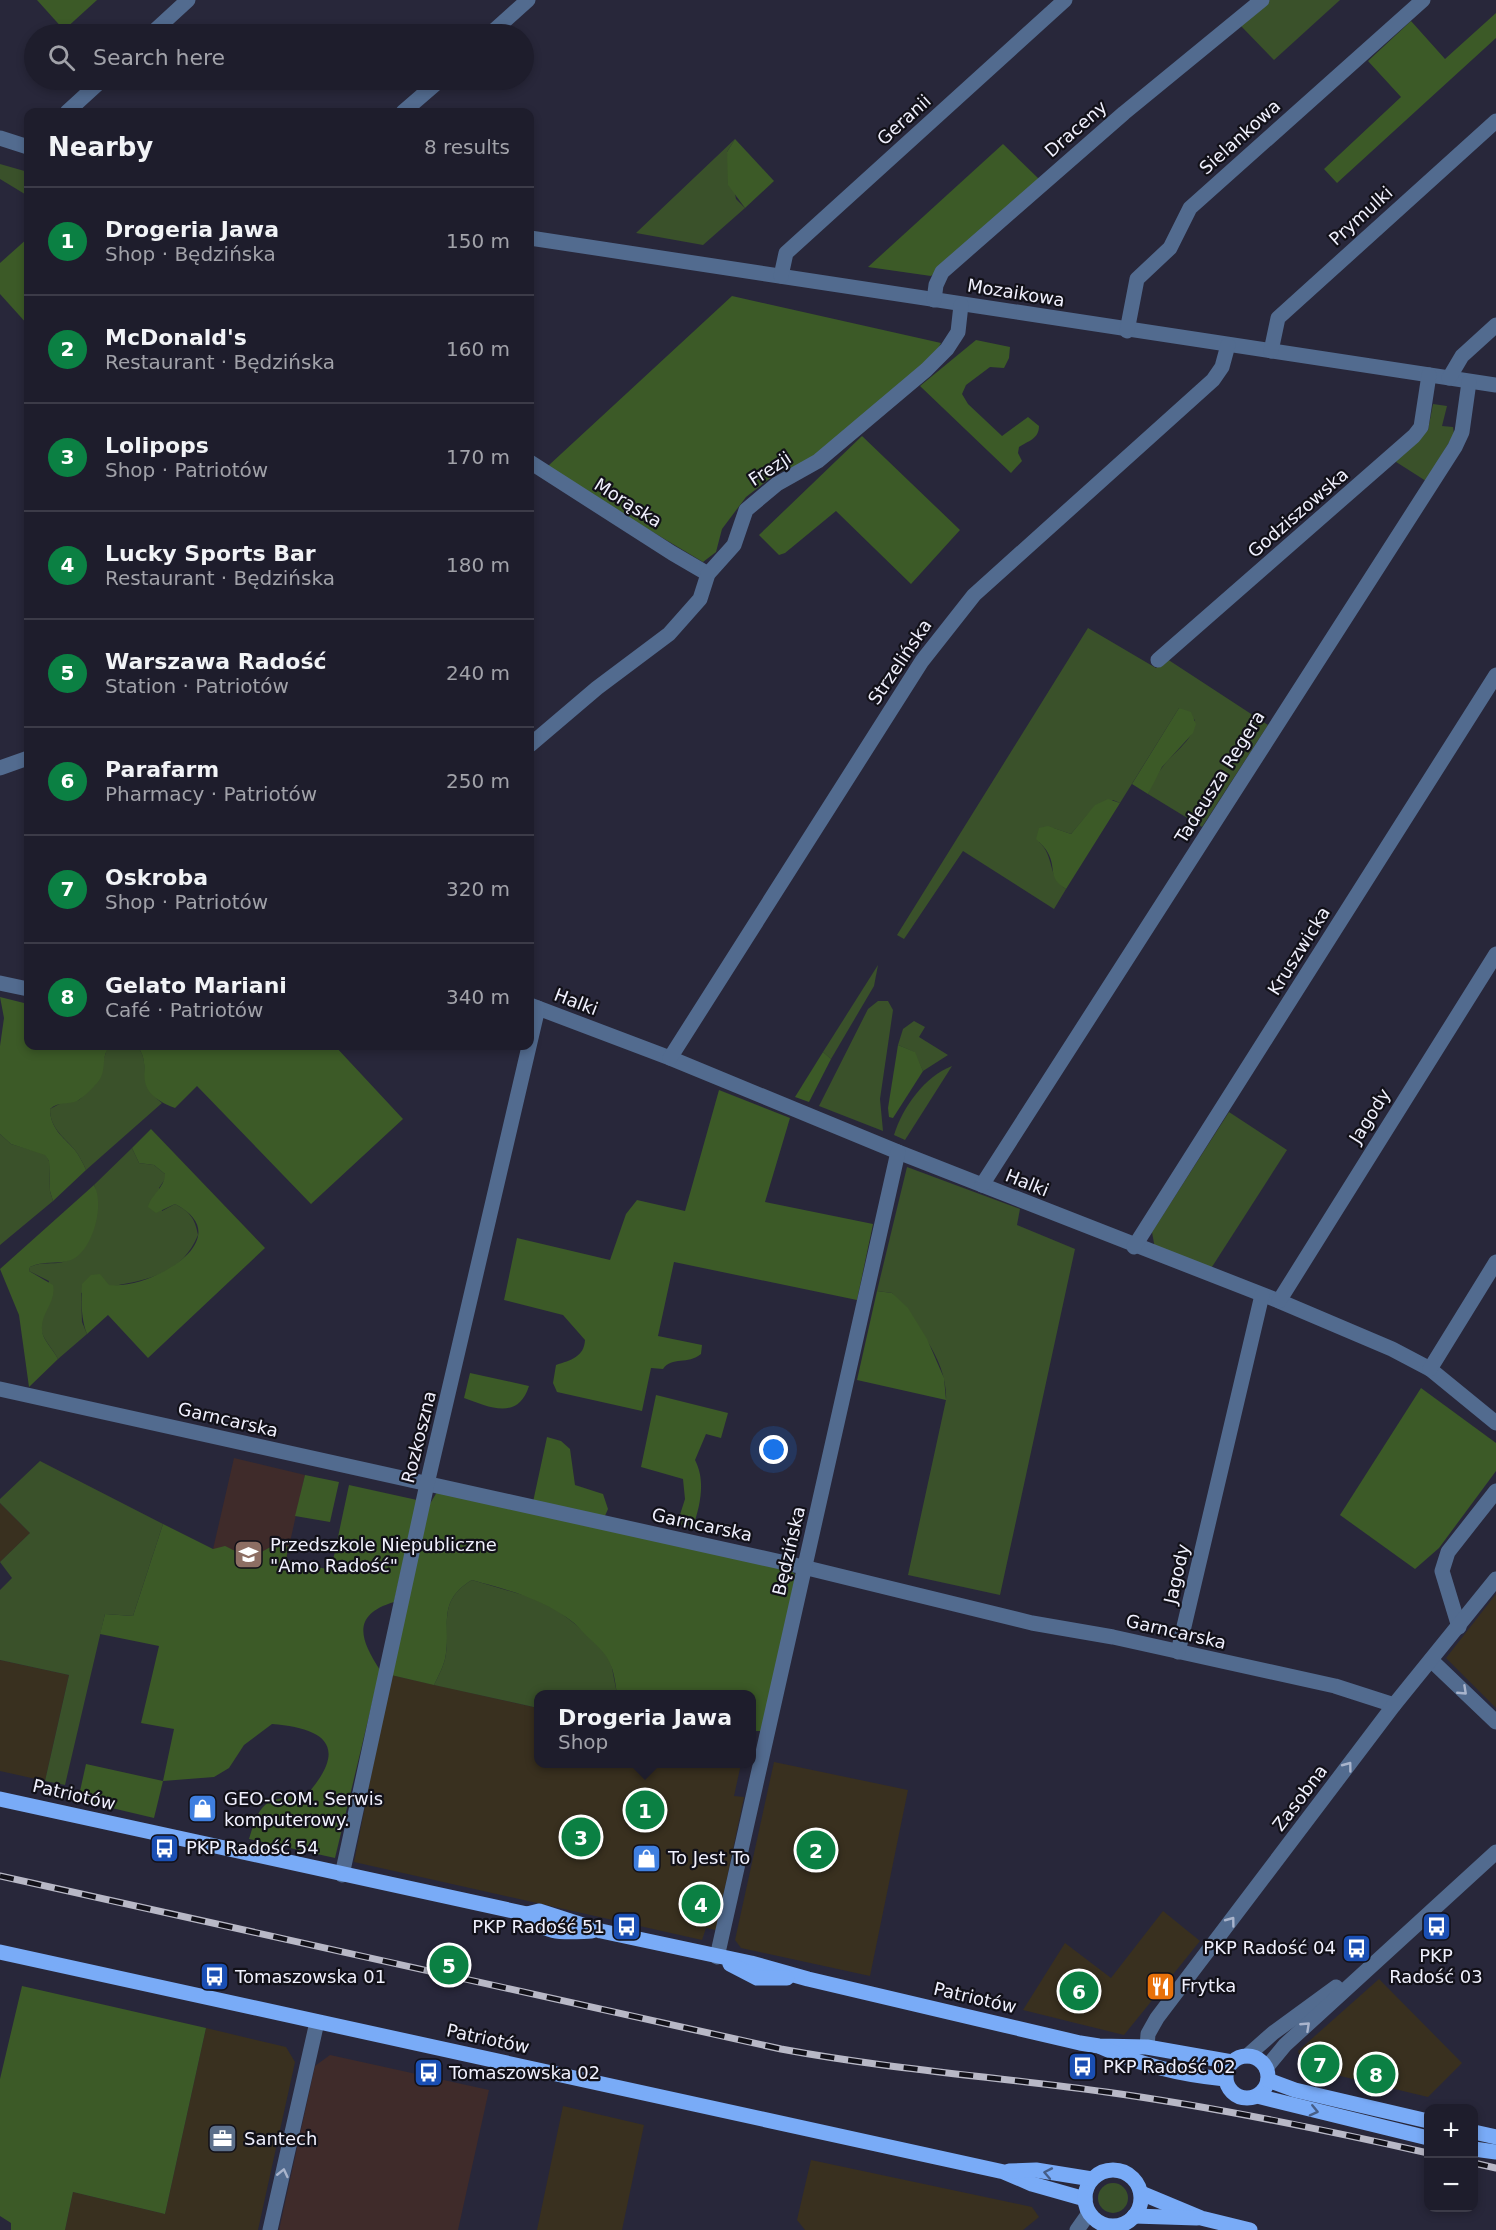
<!DOCTYPE html>
<meta charset="utf-8">
<style>
body{margin:0;font-family:"DejaVu Sans",sans-serif;background:#262634;color:#f1f3f6}
.controls{position:absolute;right:18px;bottom:18px;display:grid;overflow:hidden;border-radius:12px;box-shadow:0 3px 9px #0003}
.controls button{width:54px;height:54px;display:grid;place-items:center;padding:0;border:0;border-bottom:2px solid #3c3b48;background:#1e1d2c;color:#f1f3f6;font:30px sans-serif}
.you{position:absolute;left:774px;top:1450px;width:21px;height:21px;margin:-15px;border:4px solid #fff;border-radius:50%;background:#1a73e8;box-shadow:0 0 0 9px #1a73e833}
.badge{display:grid;place-items:center;width:39px;height:39px;border-radius:50%;background:#0b8043;color:#fff;font-size:20px;font-weight:700}
.pin{position:absolute;translate:-50% -50%;border:3px solid #fff;box-shadow:0 2px 6px #0006}
.popup{position:absolute;left:534px;top:1690px;width:222px;height:78px;box-sizing:border-box;display:grid;place-content:center;border-radius:12px;background:#1e1d2c;filter:drop-shadow(0 2px 4px #0005);font-size:20px;white-space:nowrap;color:#a1a2a9}
.popup b{font-size:22px;color:#f1f3f6}
.popup::after{content:'';position:absolute;left:50%;top:100%;margin-left:-12px;border:12px solid transparent;border-top-color:#1e1d2c}
.list{margin:0;padding:0;list-style:none}
h2{display:flex;justify-content:space-between;align-items:center;height:78px;margin:0;padding:0 24px;font-size:26px}
h2 small{font-size:20px;font-weight:400;color:#a1a2a9}
.list li{display:grid;grid-template-columns:39px 1fr auto;gap:18px;align-items:center;box-sizing:border-box;height:108px;padding:0 24px;border-top:2px solid #3c3b48}
.list b{display:block;font-size:22px;white-space:nowrap}
.list p{margin:0;font-size:20px;white-space:nowrap;color:#a1a2a9}
.list em{font-size:20px;font-style:normal;color:#a1a2a9}
.icon{flex:none;width:33px;height:33px;fill:none;stroke:currentColor;stroke-width:2;stroke-linecap:round;stroke-linejoin:round}
.map{position:relative;flex:none;width:1496px;height:2230px;overflow:hidden}
.search{position:absolute;background:#1e1d2c;box-shadow:0 3px 9px #0003;left:24px;top:24px;width:510px;height:66px;display:flex;align-items:center;gap:15px;box-sizing:border-box;padding:0 21px;border-radius:33px;color:#a1a2a9;font-size:22px}
.panel{position:absolute;background:#1e1d2c;box-shadow:0 3px 9px #0003;left:24px;top:108px;width:510px;height:942px;border-radius:12px}
.map>svg:first-child{display:block}
.commercial{fill:#39301f}
.education{fill:#3f2b2a}
.green{fill:#3a512a}
.forest{fill:#3c5a27}
.lines{fill:none;stroke-linecap:round;stroke-linejoin:round}
.minor{stroke:#526b8f;stroke-width:15}
.major{stroke:#79abf7;stroke-width:15}
.rail-casing{stroke:#b8b8c6;stroke-width:7}
.rail{stroke:#121119;stroke-width:4.5;stroke-dasharray:14;stroke-linecap:butt}
.oneway{stroke:#a9b4cc}
.oneway2{stroke:#465e88}
.labels{text-anchor:middle;stroke-width:4.5;stroke-linejoin:round;paint-order:stroke}
.street-label{font-size:18px;fill:#f0f0fd;stroke:#121119}
.poi-label{font-size:18px;fill:#f0f0fd;stroke:#121119;text-anchor:start}
</style>
<div class="map">
<svg width="1496" height="2230" viewBox="0 0 1496 2230">
<rect width="100%" height="100%" fill="#28273a"/>
<g class="commercial">
<polygon points="0,1503 30,1533 0,1562"/>
<polygon points="1496,1594 1496,1708 1446,1658"/>
<polygon points="0,1660 69,1675 45,1781 0,1771"/>
<polygon points="391,1675 538,1708 538,1764 741,1764 734,1796 744,1797 716,1930 706,1928 702,1940 354,1862"/>
<polygon points="774,1762 908,1790 870,1976 741,1948 735,1940"/>
<polygon points="1163,1911 1200,1941 1124,2035 1023,2010 1065,1943 1111,1978"/>
<polygon points="1379,1979 1462,2063 1428,2097 1307,2068 1301,2062 1298,2051"/>
<polygon points="206,2028 286,2047 295,2062 258,2230 65,2230 73,2192 165,2214"/>
<polygon points="563,2106 644,2125 622,2230 537,2230"/>
<polygon points="811,2160 1032,2207 1039,2217 1023,2230 805,2230 797,2220"/>
</g>
<g class="education">
<polygon points="234,1458 305,1475 286,1560 194,1632"/>
<polygon points="330,2055 489,2090 458,2230 279,2230 315,2066"/>
</g>
<g class="green">
<polygon points="1270,0 1340,0 1274,60 1240,25"/>
<polygon points="735,139 727,152 736,199 745,208 703,245 636,233"/>
<polygon points="0,164 28,172 28,196 0,179"/>
<polygon points="1433,404 1447,406 1442,426 1453,427 1454,434 1426,481 1393,460 1428,430"/>
<path d="M1088 628 1156 668 1167 659 1268 725 1202 827 1148 794C1152 783 1157 774 1164 765 1174 752 1196 738 1195 720L1179 708 1120 803 1113 800 1088 814 1071 834 1053 828 1039 842C1055 856 1047 877 1066 889L1054 909 963 851 904 939 897 935Z"/>
<polygon points="878,965 874,986 831,1059 823,1052"/>
<polygon points="878,1001 888,1001 893,1010 880,1099 883,1131 819,1106 868,1009"/>
<polygon points="914,1021 925,1027 919,1037 948,1055 923,1071 914,1052 898,1045 903,1029"/>
<path d="M108 1046H137C153 1065 134 1081 162 1103L86 1170C83 1163 79 1155 74 1149 63 1136 50 1128 50 1109L63 1102 79 1100 95 1085Z"/>
<path d="M952 1066 905 1140 894 1135C902 1108 925 1076 952 1066Z"/>
<polygon points="1229,1112 1287,1150 1210,1270 1155,1249 1152,1232"/>
<polygon points="0,1134 11,1144 45,1154 49,1161 50,1191 53,1201 0,1245"/>
<path d="M132 1148 139 1163 154 1165 165 1174V1179L159 1188 162 1211 175 1204C190 1212 195 1218 198 1235 177 1286 126 1280 81 1293L82 1322 87 1334 58 1359C54 1351 49 1346 45 1339 35 1325 46 1297 49 1281L29 1271 30 1267C40 1262 48 1264 58 1263 81 1260 94 1234 95 1213 96 1204 98 1193 94 1185Z"/>
<path d="M907 1167 1020 1209 1017 1225 1075 1249 1000 1595 908 1575 946 1400C948 1360 915 1323 892 1293L877 1291Z"/>
<polygon points="40,1461 163,1524 133,1616 105,1614 65,1785 45,1781 69,1675 0,1660 0,1590 12,1578 0,1562 30,1533 0,1503 0,1499"/>
<path d="M472 1580 530 1597 557 1610 575 1624 603 1648 611 1663 617 1694H538V1708L434 1685C438 1677 443 1667 445 1659 452 1627 435 1602 472 1580Z"/>
<circle cx="1113" cy="2198" r="15"/>
</g>
<g class="forest">
<polygon points="37,0 97,0 64,30"/>
<polygon points="1496,13 1496,38 1337,183 1324,169 1401,97 1368,61 1411,21 1445,59"/>
<polygon points="735,139 774,181 745,208 728,185 727,152"/>
<polygon points="1003,144 1041,181 931,276 868,267"/>
<polygon points="28,238 28,325 0,294 0,263"/>
<polygon points="732,296 941,343 934,356 817,458 777,473 746,497 722,529 716,552 703,562 594,497 548,466"/>
<path d="M976 340 1010 347 1009 358 1004 368 990 367 966 385 962 394 968 404 1002 436 1028 417 1039 426C1039 439 1028 441 1019 447L1018 453 1022 461 1011 473 920 386Z"/>
<polygon points="862,436 960,530 911,584 836,511 785,553 779,555 759,535"/>
<polygon points="1179,708 1191,712 1196,724 1193,733 1162,767 1148,794 1132,784"/>
<path d="M1108 799 1120 803 1066 889C1048 878 1056 870 1049 855 1046 848 1041 844 1036 839L1039 828 1048 826 1071 834 1095 805Z"/>
<path d="M0 997 28 1004V1046H110C101 1056 106 1066 101 1077 98 1084 83 1098 77 1101 67 1105 59 1101 50 1109 50 1128 63 1137 74 1149 79 1155 83 1163 86 1170L53 1201 50 1191 49 1161 45 1155 11 1144 0 1134V1046L4 1018Z"/>
<polygon points="898,1045 915,1052 923,1071 893,1118 889,1117 888,1108"/>
<path d="M137 1046H217L237 1049 241 1046H335L403 1119 311 1204 197 1086 175 1108C126 1089 156 1069 137 1046Z"/>
<polygon points="823,1052 831,1059 809,1102 795,1097"/>
<path d="M719 1090 790 1118 765 1202 873 1224 857 1300 674 1262 658 1336 702 1345 701 1354C688 1365 672 1356 663 1369L651 1368 642 1411 557 1392 553 1383 556 1365C571 1360 584 1357 585 1340L563 1315 504 1300 517 1238 610 1260 626 1214 637 1200 685 1211Z"/>
<path d="M151 1129 265 1248 148 1358 108 1315 87 1334C81 1319 81 1300 82 1284L91 1275 100 1274 109 1285C151 1290 241 1238 175 1204L156 1213 148 1207C151 1195 165 1187 165 1174L154 1165 139 1163 132 1148Z"/>
<path d="M94 1185C105 1204 93 1251 71 1260 57 1265 43 1260 30 1267L29 1271 53 1285C57 1304 37 1315 43 1335 46 1343 54 1351 58 1359L29 1387 19 1315 0 1269Z"/>
<polygon points="877,1291 892,1293 908,1308 927,1339 944,1378 946,1400 857,1380"/>
<path d="M470 1373 529 1386C518 1421 489 1407 464 1398Z"/>
<polygon points="1421,1388 1496,1443 1496,1471 1439,1548 1415,1569 1340,1515"/>
<path d="M656 1395 728 1413 721 1438 706 1434 695 1460C706 1481 700 1506 693 1527L677 1524 685 1499 683 1479 641 1467Z"/>
<polygon points="547,1437 561,1441 570,1449 575,1485 603,1494 608,1509 604,1518 533,1502"/>
<polygon points="305,1475 339,1482 330,1522 295,1516"/>
<path d="M349 1485 417 1500 394 1602C351 1615 360 1639 380 1670L335 1858 249 1839C263 1791 270 1804 310 1791 350 1743 320 1728 272 1724L244 1745 229 1768 214 1777 163 1781 154 1818 78 1800 86 1764 163 1781 174 1729 141 1723 159 1646 100 1634 105 1614 133 1616 163 1524 213 1549 225 1546C233 1550 244 1556 254 1554 270 1551 269 1542 288 1547L286 1560 331 1570Z"/>
<path d="M437 1492 791 1570 797 1577 764 1731H752V1694H617C613 1665 611 1658 590 1639 584 1634 580 1628 574 1623 544 1599 508 1590 472 1580 435 1602 452 1627 445 1659 443 1667 438 1677 434 1685L391 1675 428 1507Z"/>
<polygon points="22,1986 206,2028 165,2214 73,2192 65,2230 11,2230 11,2223 0,2216 0,2079"/>
</g>
<g class="lines">
<g class="minor">
<polyline points="151,34 188,0"/>
<polyline points="490,34 528,0"/>
<polyline points="67,112 102,80"/>
<polyline points="403,112 440,80"/>
<polyline points="0,138 28,147"/>
<polyline points="530,238 1496,385"/>
<polyline points="781,276 786,253 1065,0"/>
<polyline points="934,300 936,285 942,272 1124,113 1262,0"/>
<polyline points="1127,331 1137,279 1170,248 1190,208 1423,0"/>
<polyline points="1271,351 1278,318 1496,121"/>
<polyline points="1449,378 1462,356 1496,325"/>
<polyline points="530,462 672,553 708,574"/>
<polyline points="1158,660 1414,436 1421,427 1429,375"/>
<polyline points="530,745 597,688 669,634 700,599 708,574 734,545 746,510 777,484 818,461 926,370 947,349 958,332 961,305"/>
<polyline points="0,768 28,758"/>
<polyline points="0,983 28,989"/>
<polyline points="530,1005 670,1058 898,1152 1279,1301 1392,1349 1430,1369 1496,1423"/>
<polyline points="670,1058 922,661 974,595 1213,380 1222,367 1228,345"/>
<polyline points="982,1185 1455,447 1462,432 1469,382"/>
<polyline points="1134,1247 1496,675"/>
<polyline points="1279,1301 1496,954"/>
<polyline points="1430,1369 1496,1262"/>
<polyline points="0,1389 799,1566 1032,1623 1113,1637 1335,1686 1394,1705"/>
<polyline points="1459,1627 1442,1571 1448,1552 1496,1491"/>
<polyline points="1178,1652 1262,1295"/>
<polyline points="1431,1660 1496,1722"/>
<polyline points="342,1875 427,1484 538,1008"/>
<polyline points="717,1957 898,1152"/>
<polyline points="1147,2047 1148,2034 1157,2018 1394,1705 1496,1579"/>
<polyline points="1247,2056 1273,2033 1336,1987"/>
<polyline points="1266,2068 1285,2045 1496,1852"/>
<polyline points="270,2230 317,2022"/>
<polyline points="1077,2230 1089,2213"/>
<polyline points="1115,2230 1122,2225"/>
</g>
<g class="major">
<polyline points="0,1799 527,1914 539,1911 601,1931 751,1963 808,1979 1080,2043 1099,2046 1147,2047 1232,2062"/>
<path d="M527 1914C545 1936 566 1932 592 1931"/>
<polyline points="0,1952 1004,2172 1032,2184 1085,2199"/>
<polyline points="730,1964 757,1978 787,1978"/>
<path d="M1101 2047C1142 2066 1182 2075 1225 2079"/>
<circle cx="1247" cy="2077" r="21"/>
<polyline points="1268,2080 1295,2090 1428,2121"/>
<polyline points="1257,2096 1428,2138"/>
<polyline points="1474,2132 1496,2137"/>
<polyline points="1474,2149 1496,2152"/>
<circle cx="1113" cy="2198" r="28"/>
<polyline points="1009,2171 1036,2170 1092,2179"/>
<polyline points="1141,2193 1201,2218 1250,2230"/>
<polyline points="1134,2216 1197,2218"/>
</g>
<defs>
<g id="rail">
<path d="M0 1876 781 2049C888 2069 998 2077 1106 2092 1215 2107 1321 2129 1428 2153"/>
<polyline points="1474,2163 1496,2168"/>
</g>
</defs>
<use href="#rail" class="rail-casing"/>
<use href="#rail" class="rail"/>
</g>
<defs><path id="oneway-chevron" d="M-2-3.5L2.5 0L-2 3.5" fill="none" stroke-width="1.6" stroke-linecap="round" stroke-linejoin="round" transform="scale(1.5)"/></defs>
<g class="oneway">
<use href="#oneway-chevron" transform="translate(1463 1691) rotate(43)"/>
<use href="#oneway-chevron" transform="translate(1348 1766) rotate(-53)"/>
<use href="#oneway-chevron" transform="translate(1231 1921) rotate(-53)"/>
<use href="#oneway-chevron" transform="translate(1306 2026) rotate(-43)"/>
<use href="#oneway-chevron" transform="translate(283 2173) rotate(-77)"/>
</g>
<g class="oneway2">
<use href="#oneway-chevron" transform="translate(1314 2111) rotate(13)"/>
<use href="#oneway-chevron" transform="translate(1048 2173) rotate(-169)"/>
</g>
<defs>
<symbol id="school-square" viewBox="-11 -11 22 22"><rect x="-9" y="-9" width="18" height="18" rx="4" fill="#8d6e63" stroke="#121119"/><path d="M0-5L7-2L0 1L-7-2ZM-4 1L0 2.5L4 1V4Q0 6-4 4Z" fill="#fff"/></symbol>
<symbol id="shop-square" viewBox="-11 -11 22 22"><rect x="-9" y="-9" width="18" height="18" rx="4" fill="#3f7fe0" stroke="#121119"/><path d="M-5-2.5h2.3a2.7 3.5 0 0 1 5.4 0H5L5.5 6h-11ZM-1.5-2.5h3a1.5 2.3 0 0 0-3 0Z" fill="#fff"/></symbol>
<symbol id="bus-square" viewBox="-11 -11 22 22"><rect x="-9" y="-9" width="18" height="18" rx="4" fill="#1a4fb4" stroke="#121119"/><path d="M-5-6H5V4H4V6H2V4H-2V6H-4V4H-5ZM-3.5-4V0h7V-4ZM-3.5 1.2v1.5H-2V1.2ZM2 1.2v1.5H3.5V1.2Z" fill="#fff"/></symbol>
<symbol id="restaurant-square" viewBox="-11 -11 22 22"><rect x="-9" y="-9" width="18" height="18" rx="4" fill="#e8710a" stroke="#121119"/><path d="M-5-6h1v4h1v-4h1v4h1v-4h1v5L-1.5 .5V6h-2V.5L-5-1ZM5-6V6H3V1.5H1.5Q1.5-4 5-6Z" fill="#fff"/></symbol>
<symbol id="office-square" viewBox="-11 -11 22 22"><rect x="-9" y="-9" width="18" height="18" rx="4" fill="#5c6f8a" stroke="#121119"/><path d="M-6-3h4V-5.5h4V-3h4V5H-6ZM-1-4.5V-3h2v-1.5ZM-6 0V1H6V0Z" fill="#fff"/></symbol>
</defs>
<g fill-rule="evenodd">
<use href="#school-square" x="232" y="1538" width="33" height="33"/>
<use href="#shop-square" x="186" y="1792" width="33" height="33"/>
<use href="#bus-square" x="148" y="1832" width="33" height="33"/>
<use href="#shop-square" x="630" y="1842" width="33" height="33"/>
<use href="#bus-square" x="610" y="1910" width="33" height="33"/>
<use href="#bus-square" x="1420" y="1910" width="33" height="33"/>
<use href="#bus-square" x="1340" y="1932" width="33" height="33"/>
<use href="#bus-square" x="198" y="1960" width="33" height="33"/>
<use href="#restaurant-square" x="1144" y="1970" width="33" height="33"/>
<use href="#bus-square" x="1066" y="2050" width="33" height="33"/>
<use href="#bus-square" x="412" y="2056" width="33" height="33"/>
<use href="#office-square" x="206" y="2122" width="33" height="33"/>
</g>
<g class="labels">
<g class="street-label">
<text transform="translate(904 120) rotate(-42)" y="6">Geranii</text>
<text transform="translate(1076 129) rotate(-41)" y="6">Draceny</text>
<text transform="translate(1240 137) rotate(-42)" y="6">Sielankowa</text>
<text transform="translate(1361 216) rotate(-42)" y="6">Prymulki</text>
<text transform="translate(1016 293) rotate(9)" y="6">Mozaikowa</text>
<text transform="translate(770 469) rotate(-33)" y="6">Frezji</text>
<text transform="translate(628 503) rotate(32)" y="6">Morąska</text>
<text transform="translate(1298 513) rotate(-41)" y="6">Godziszowska</text>
<text transform="translate(900 662) rotate(-56)" y="6">Strzelińska</text>
<text transform="translate(1220 777) rotate(-58)" y="6">Tadeusza Regera</text>
<text transform="translate(1299 951) rotate(-58)" y="6">Kruszwicka</text>
<text transform="translate(576 1002) rotate(21)" y="6">Halki</text>
<text transform="translate(1370 1116) rotate(-58)" y="6">Jagody</text>
<text transform="translate(1027 1183) rotate(22)" y="6">Halki</text>
<text transform="translate(228 1420) rotate(13)" y="6">Garncarska</text>
<text transform="translate(419 1437) rotate(-76)" y="6">Rozkoszna</text>
<text transform="translate(702 1525) rotate(12)" y="6">Garncarska</text>
<text transform="translate(789 1551) rotate(-77)" y="6">Będzińska</text>
<text transform="translate(1177 1574) rotate(-77)" y="6">Jagody</text>
<text transform="translate(1176 1632) rotate(13)" y="6">Garncarska</text>
<text transform="translate(74 1795) rotate(13)" y="6">Patriotów</text>
<text transform="translate(1300 1798) rotate(-53)" y="6">Zasobna</text>
<text transform="translate(975 1998) rotate(13)" y="6">Patriotów</text>
<text transform="translate(488 2039) rotate(12)" y="6">Patriotów</text>
</g>
<g class="poi-label">
<text x="270" y="1551">Przedszkole Niepubliczne<tspan x="270" dy="21">"Amo Radość"</tspan></text>
<text x="224" y="1805">GEO-COM. Serwis<tspan x="224" dy="21">komputerowy.</tspan></text>
<text x="186" y="1854">PKP Radość 54</text>
<text x="668" y="1864">To Jest To</text>
<text x="605" y="1933" text-anchor="end">PKP Radość 51</text>
<text x="1336" y="1954" text-anchor="end">PKP Radość 04</text>
<text x="1436" y="1962" text-anchor="middle">PKP<tspan x="1436" dy="21">Radość 03</tspan></text>
<text x="235" y="1983">Tomaszowska 01</text>
<text x="1181" y="1992">Frytka</text>
<text x="1103" y="2073">PKP Radość 02</text>
<text x="449" y="2079">Tomaszowska 02</text>
<text x="244" y="2145">Santech</text>
</g>
</g>
</svg>
<div class="controls">
<button>+</button>
<button>−</button>
</div>
<div class="you"></div>
<div class="pin badge" style="left:645px;top:1810px">1</div>
<div class="popup"><b>Drogeria Jawa</b>Shop</div>
<div class="pin badge" style="left:816px;top:1850px">2</div>
<div class="pin badge" style="left:581px;top:1837px">3</div>
<div class="pin badge" style="left:701px;top:1904px">4</div>
<div class="pin badge" style="left:449px;top:1965px">5</div>
<div class="pin badge" style="left:1079px;top:1991px">6</div>
<div class="pin badge" style="left:1320px;top:2064px">7</div>
<div class="pin badge" style="left:1376px;top:2074px">8</div>
<div class="search"><svg class="icon" aria-label="search" viewBox="0 0 24 24"><circle cx="10" cy="10" r="6"/><path d="M15 15l6 6"/></svg>Search here</div>
<section class="panel">
<h2>Nearby<small>8 results</small></h2>
<ul class="list">
<li><span class="badge">1</span><div><b>Drogeria Jawa</b><p>Shop · Będzińska</p></div><em>150 m</em></li>
<li><span class="badge">2</span><div><b>McDonald's</b><p>Restaurant · Będzińska</p></div><em>160 m</em></li>
<li><span class="badge">3</span><div><b>Lolipops</b><p>Shop · Patriotów</p></div><em>170 m</em></li>
<li><span class="badge">4</span><div><b>Lucky Sports Bar</b><p>Restaurant · Będzińska</p></div><em>180 m</em></li>
<li><span class="badge">5</span><div><b>Warszawa Radość</b><p>Station · Patriotów</p></div><em>240 m</em></li>
<li><span class="badge">6</span><div><b>Parafarm</b><p>Pharmacy · Patriotów</p></div><em>250 m</em></li>
<li><span class="badge">7</span><div><b>Oskroba</b><p>Shop · Patriotów</p></div><em>320 m</em></li>
<li><span class="badge">8</span><div><b>Gelato Mariani</b><p>Café · Patriotów</p></div><em>340 m</em></li>
</ul>
</section>
</div>
